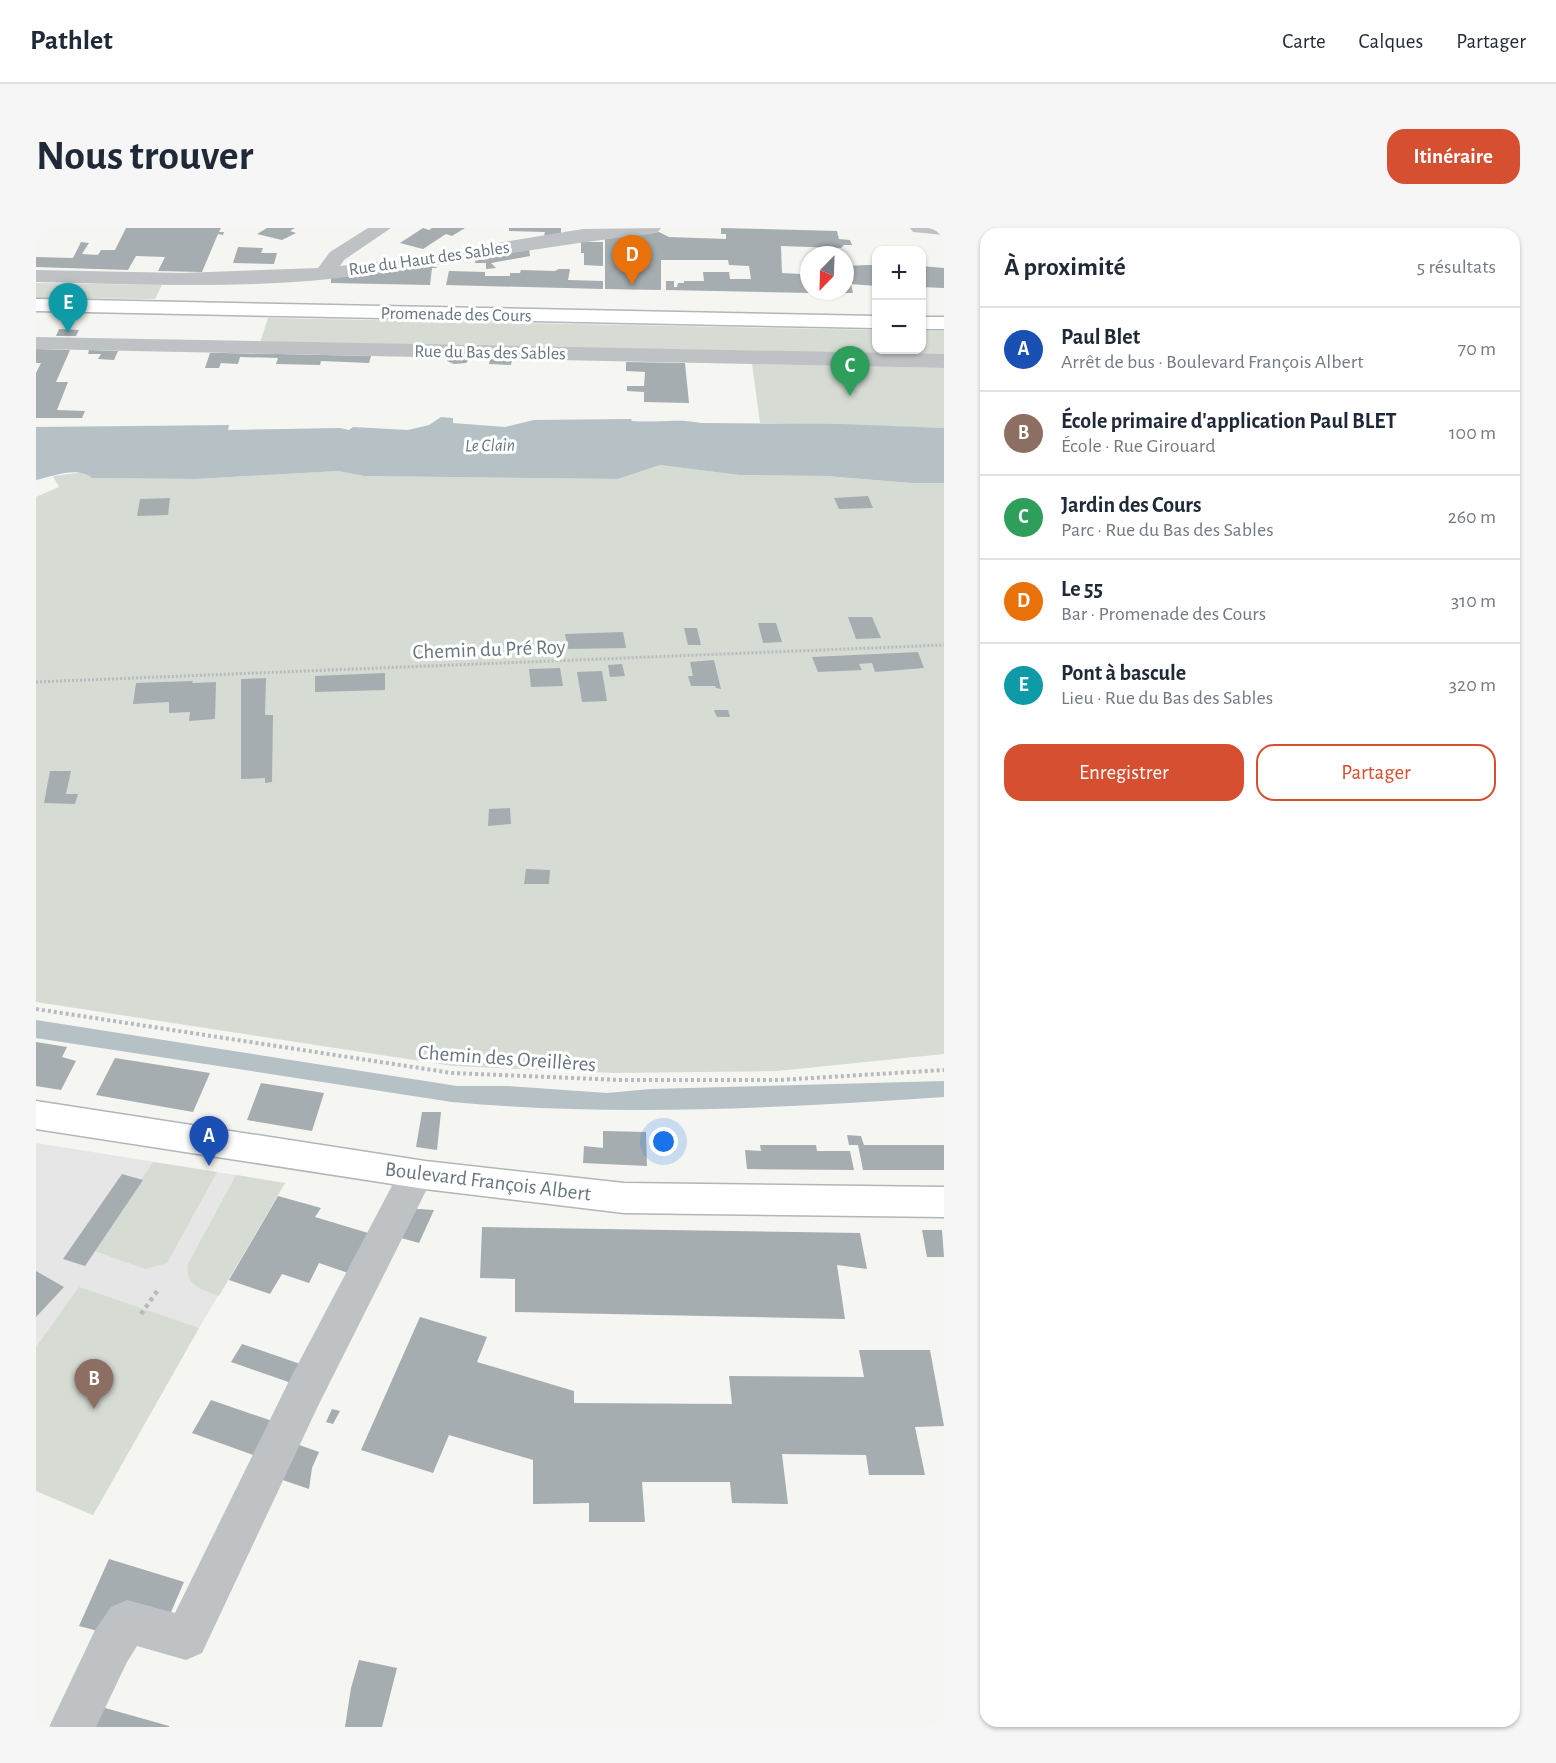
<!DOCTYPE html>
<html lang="fr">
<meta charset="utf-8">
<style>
body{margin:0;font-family:"Alegreya Sans",sans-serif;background:#f6f6f7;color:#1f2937}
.controls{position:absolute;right:18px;top:18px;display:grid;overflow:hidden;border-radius:12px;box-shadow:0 2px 4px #0004}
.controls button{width:54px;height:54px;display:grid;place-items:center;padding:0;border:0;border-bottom:2px solid #e0e1e3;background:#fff;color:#1f2937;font:30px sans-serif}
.compass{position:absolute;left:764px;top:18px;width:54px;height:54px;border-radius:50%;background:#fff;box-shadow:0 2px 4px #0004;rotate:203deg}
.you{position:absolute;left:628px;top:914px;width:21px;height:21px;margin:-15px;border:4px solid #fff;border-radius:50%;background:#1a73e8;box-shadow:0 0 0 9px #1a73e833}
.badge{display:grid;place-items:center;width:39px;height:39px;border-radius:50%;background:#d64f30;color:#fff;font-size:20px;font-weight:700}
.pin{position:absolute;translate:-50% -50px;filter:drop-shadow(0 2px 3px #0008)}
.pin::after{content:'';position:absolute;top:32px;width:21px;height:18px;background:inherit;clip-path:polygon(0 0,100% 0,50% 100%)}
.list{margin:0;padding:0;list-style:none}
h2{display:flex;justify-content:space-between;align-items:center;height:78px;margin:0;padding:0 24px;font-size:26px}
h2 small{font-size:20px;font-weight:400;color:#747a83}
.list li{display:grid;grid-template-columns:39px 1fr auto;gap:18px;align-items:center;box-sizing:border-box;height:84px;padding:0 24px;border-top:2px solid #e0e1e3}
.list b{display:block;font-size:22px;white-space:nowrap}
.list p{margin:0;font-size:20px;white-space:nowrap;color:#747a83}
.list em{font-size:20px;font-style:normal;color:#747a83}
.actions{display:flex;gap:12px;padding:18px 24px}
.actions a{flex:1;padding:14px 0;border:2px solid #d64f30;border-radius:18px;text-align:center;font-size:21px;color:#d64f30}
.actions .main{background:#d64f30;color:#fff}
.map{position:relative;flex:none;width:908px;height:1499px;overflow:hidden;border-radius:18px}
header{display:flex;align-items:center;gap:36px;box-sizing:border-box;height:84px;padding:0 30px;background:#fff;border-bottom:2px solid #e0e1e3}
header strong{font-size:28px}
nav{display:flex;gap:33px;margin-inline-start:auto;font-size:21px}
.intro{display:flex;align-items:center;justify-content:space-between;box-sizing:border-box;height:144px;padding:0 36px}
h1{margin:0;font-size:42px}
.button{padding:15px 27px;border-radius:18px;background:#d64f30;color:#fff;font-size:21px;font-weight:700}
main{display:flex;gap:36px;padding:0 36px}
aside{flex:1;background:#fff;border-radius:18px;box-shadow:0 2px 4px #0004}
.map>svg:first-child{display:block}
.built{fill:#e5e6e5}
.green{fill:#d6dbd3}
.water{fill:#b5c1c5}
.building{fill:#a5adb1}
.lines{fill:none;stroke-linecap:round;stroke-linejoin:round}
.secondary-casing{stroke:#b1b6b9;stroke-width:3}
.path-far2{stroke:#b8bbbd;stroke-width:3;stroke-dasharray:2 2;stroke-linecap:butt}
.path-far1{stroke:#b8bbbd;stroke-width:4;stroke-dasharray:3 3;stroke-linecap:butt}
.path{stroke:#b8bbbd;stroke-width:4.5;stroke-dasharray:4 4;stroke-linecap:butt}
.street{fill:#bec2c5;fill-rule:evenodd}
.secondary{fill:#fff;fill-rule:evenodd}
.labels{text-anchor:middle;stroke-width:6;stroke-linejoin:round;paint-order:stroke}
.far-street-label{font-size:18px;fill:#667680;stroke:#fff}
.far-water-label{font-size:18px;font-style:italic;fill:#62777e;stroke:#fff}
.street-label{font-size:21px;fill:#667680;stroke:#fff}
</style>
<header>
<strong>Pathlet</strong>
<nav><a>Carte</a><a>Calques</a><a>Partager</a></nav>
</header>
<div class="intro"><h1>Nous trouver</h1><a class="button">Itinéraire</a></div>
<main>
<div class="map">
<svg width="908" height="1499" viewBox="0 0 908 1499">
<rect width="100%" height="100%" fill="#f5f5f1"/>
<polygon class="built" points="0,915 249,955 163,1100 57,1287 0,1263"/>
<g class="green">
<polygon points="0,55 126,57 119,71 0,70"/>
<polygon points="232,90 840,102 840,122 885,122 886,103 908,103 908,130 224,115"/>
<polygon points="716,136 908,140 908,200 724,195"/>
<polygon points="624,237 703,247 790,248 875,255 908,255 908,826 741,843 579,845 417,838 0,774 0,269 23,259 17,248 49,244 57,250 160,251 302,243 328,248 582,251"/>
<polygon points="117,934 181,944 131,1035 109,1041 59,1023"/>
<path d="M200 947 249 955 183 1068C165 1061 149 1058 152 1036Z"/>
<polygon points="43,1059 163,1100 57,1287 0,1263 0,1119"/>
</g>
<g class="water">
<path d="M405 189 417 190V195L469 199 498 192 595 191 596 193C620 195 642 190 665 195L804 196 908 200V255H875L790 248 703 247 624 237 582 251 328 248 302 243 160 251 56 250C42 238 17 248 0 252V199L193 197 192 202 304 200 313 202 317 199 372 202 393 197Z"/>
<path d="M0 792 421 858H472L571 865 615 861 908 853V869C745 880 579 889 416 874L0 810Z"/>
</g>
<g class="building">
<polygon points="90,0 185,0 183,4 188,4 187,7 182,6 166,44 122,43 129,29 100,28 92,42 0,39 0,29 37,30 45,14 53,15 46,26 62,27 65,22 79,22"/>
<polygon points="231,0 259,0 254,3 260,5 246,12 221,6"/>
<polygon points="387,0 393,2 396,0 429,0 416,8 410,6 387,21 364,15"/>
<polygon points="473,0 525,0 525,5 508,8 509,4 473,3"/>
<polygon points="685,0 801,3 803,11 814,12 816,17 808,17 805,20 745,18 746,45 765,46 764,41 773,41 773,65 630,62 630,53 638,53 638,59 641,59 642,55 648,55 648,53 668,53 667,44 693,44 694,51 715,51 713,38 693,37 692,32 625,32 625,62 569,61 569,9 623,4 633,9 690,11 690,6 685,6"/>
<polygon points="545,14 567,14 567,38 548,37 548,25 545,25"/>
<polygon points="202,19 227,20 225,25 241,25 238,36 197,35"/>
<polygon points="493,21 494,28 455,35 460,40 450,41 450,35 439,35 440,30"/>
<polygon points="395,37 402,40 396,40 394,57 295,55 295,50 338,46"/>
<polygon points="831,37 840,37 840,58 815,56 817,65 803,65 803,63 809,63 809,38"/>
<polygon points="885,38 908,40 908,60 885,59"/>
<polygon points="523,41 534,41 532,52 567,53 567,61 410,57 413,43 449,44 449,48 474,48 474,45 484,45 485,42 519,43"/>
<polygon points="23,101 43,102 40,108 20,108"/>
<polygon points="0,121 34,122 20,154 32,154 21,182 49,183 46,190 0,190 0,145 5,135 0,135"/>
<polygon points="53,122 82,123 78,132 62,131 65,126 52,126"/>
<polygon points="174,125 188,125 335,128 333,135 285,133 284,137 240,136 242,130 204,129 202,136 185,135 183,140 169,140"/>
<polygon points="412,130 435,130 430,135 418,136 411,133"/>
<polygon points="454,131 476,131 475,137 453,136"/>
<polygon points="590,134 649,135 653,175 608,174 608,164 591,163 591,158 608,158 609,144 590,143"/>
<polygon points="832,268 837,280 803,281 798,270"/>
<polygon points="134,270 132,287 101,288 104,271"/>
<polygon points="812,389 836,389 845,410 820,411"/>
<polygon points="722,395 740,395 746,414 727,415"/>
<polygon points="648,400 661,400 665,417 652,417"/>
<polygon points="587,404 590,420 532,421 529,406"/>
<polygon points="882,424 888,440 839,444 836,435 823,436 826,442 782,444 776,429"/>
<polygon points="678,432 685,461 680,460 679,458 655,458 652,448 657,448 654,434"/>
<polygon points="586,436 589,448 574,449 572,437"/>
<polygon points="524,440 527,458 495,459 493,441"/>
<polygon points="566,443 571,473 546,474 541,444"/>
<polygon points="349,445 349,462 279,464 279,448"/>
<polygon points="230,450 229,487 237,487 236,554 229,555 229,550 205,551 205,451"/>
<polygon points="157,453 156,455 180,454 179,491 153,493 154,484 133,485 133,474 97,476 100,455"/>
<polygon points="678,482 692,482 694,489 681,489"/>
<polygon points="14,543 35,543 30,566 42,566 39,576 8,575"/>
<polygon points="474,580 475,596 452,598 453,581"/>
<polygon points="490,641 514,642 513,656 488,656"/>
<polygon points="0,814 31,819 26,829 40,833 25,862 0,858"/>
<polygon points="79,830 174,845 157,884 60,867"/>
<polygon points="225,855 288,865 276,903 211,892"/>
<polygon points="386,884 405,884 401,922 380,919"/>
<polygon points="567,903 610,904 611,938 547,935 548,918 567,920"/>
<polygon points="811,907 825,908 828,917 908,917 908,942 827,942 822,917 813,917"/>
<polygon points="724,917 780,917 781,923 814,923 818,942 711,941 709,922 725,923"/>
<polygon points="86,946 107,952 49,1038 27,1031"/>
<polygon points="242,968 285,980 279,989 342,1008 321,1048 283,1035 273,1055 246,1046 234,1066 193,1052"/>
<polygon points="368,980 398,982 383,1015 354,1007"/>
<polygon points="446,999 824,1005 831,1041 801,1037 809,1091 479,1084 479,1051 444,1050"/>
<polygon points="886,1002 906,1002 908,1029 891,1029"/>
<polygon points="0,1043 28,1059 0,1089"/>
<polygon points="384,1089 451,1109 441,1134 538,1163 538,1175 696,1176 693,1148 828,1149 823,1122 894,1122 908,1198 879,1199 889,1247 833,1247 830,1227 746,1226 752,1276 696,1275 694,1254 606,1254 609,1294 553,1294 553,1275 497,1276 497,1232 413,1207 397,1245 325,1222"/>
<polygon points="206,1116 273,1139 264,1158 195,1134"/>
<polygon points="175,1172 245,1196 220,1228 156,1205"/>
<polygon points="296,1181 304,1183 297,1196 290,1194"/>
<polygon points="252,1213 283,1224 276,1240 273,1261 235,1248"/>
<polygon points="73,1331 148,1354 132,1391 73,1406 43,1398"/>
<polygon points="323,1432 361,1440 346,1499 309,1499 315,1460"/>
<polygon points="62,1478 133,1498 133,1499 52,1499"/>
</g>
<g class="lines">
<defs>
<g id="secondary">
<polygon points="0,71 840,88 840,100 0,83"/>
<rect x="885" y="89" width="23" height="12"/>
<polygon points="0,873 389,933 588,955 908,959 908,989 588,985 389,961 0,901"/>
</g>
</defs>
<use href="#secondary" class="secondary-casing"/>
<polyline class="path-far2" points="0,454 908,417"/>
<polyline class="path-far1" points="0,781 416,845 585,852 743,852 908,842"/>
<polyline class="path" points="105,1086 122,1062"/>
<g class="street">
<path d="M332 0H355L308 32 304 38 357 32 547 1 625 0 622 4 615 6C500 18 388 43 273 53 182 60 91 56 0 54V42L146 45 282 40 294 24Z"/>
<polygon points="874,0 908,0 908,7 877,4"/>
<polygon points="0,109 908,126 908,140 0,121"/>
<polygon points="381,931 394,935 399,945 282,1178 166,1425 150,1432 101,1418 91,1434 60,1499 13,1499 59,1402 75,1379 91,1372 139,1385 252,1155 368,935"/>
</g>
<use href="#secondary" class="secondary"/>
</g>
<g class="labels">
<g class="far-street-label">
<text transform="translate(393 30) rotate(-8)" y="6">Rue du Haut des Sables</text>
<text transform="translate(420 86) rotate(1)" y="6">Promenade des Cours</text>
<text transform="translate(454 124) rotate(1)" y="6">Rue du Bas des Sables</text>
</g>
<g class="far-water-label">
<text transform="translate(454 217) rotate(-1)" y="6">Le Clain</text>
</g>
<g class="street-label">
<text transform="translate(453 421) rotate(-2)" y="7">Chemin du Pré Roy</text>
<text transform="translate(471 830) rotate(4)" y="7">Chemin des Oreillères</text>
<text transform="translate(452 953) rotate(7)" y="7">Boulevard François Albert</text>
</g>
</g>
</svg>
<div class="controls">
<button>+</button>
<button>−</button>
</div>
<svg class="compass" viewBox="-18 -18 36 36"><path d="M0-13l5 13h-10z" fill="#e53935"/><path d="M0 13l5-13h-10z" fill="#747a83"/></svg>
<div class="you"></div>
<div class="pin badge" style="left:173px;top:938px;background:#1a4fb4">A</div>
<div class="pin badge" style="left:58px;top:1181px;background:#8d6e63">B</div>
<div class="pin badge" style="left:814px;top:168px;background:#2e9e5b">C</div>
<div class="pin badge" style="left:596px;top:57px;background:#e8710a">D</div>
<div class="pin badge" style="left:32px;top:105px;background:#0f9aa8">E</div>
</div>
<aside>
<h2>À proximité<small>5 résultats</small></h2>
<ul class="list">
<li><span class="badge" style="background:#1a4fb4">A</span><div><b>Paul Blet</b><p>Arrêt de bus · Boulevard François Albert</p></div><em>70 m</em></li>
<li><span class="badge" style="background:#8d6e63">B</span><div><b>École primaire d'application Paul BLET</b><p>École · Rue Girouard</p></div><em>100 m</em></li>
<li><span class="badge" style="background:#2e9e5b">C</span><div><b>Jardin des Cours</b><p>Parc · Rue du Bas des Sables</p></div><em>260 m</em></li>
<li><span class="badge" style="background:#e8710a">D</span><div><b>Le 55</b><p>Bar · Promenade des Cours</p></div><em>310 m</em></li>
<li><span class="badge" style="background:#0f9aa8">E</span><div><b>Pont à bascule</b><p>Lieu · Rue du Bas des Sables</p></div><em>320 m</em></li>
</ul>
<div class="actions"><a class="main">Enregistrer</a><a>Partager</a></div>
</aside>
</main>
